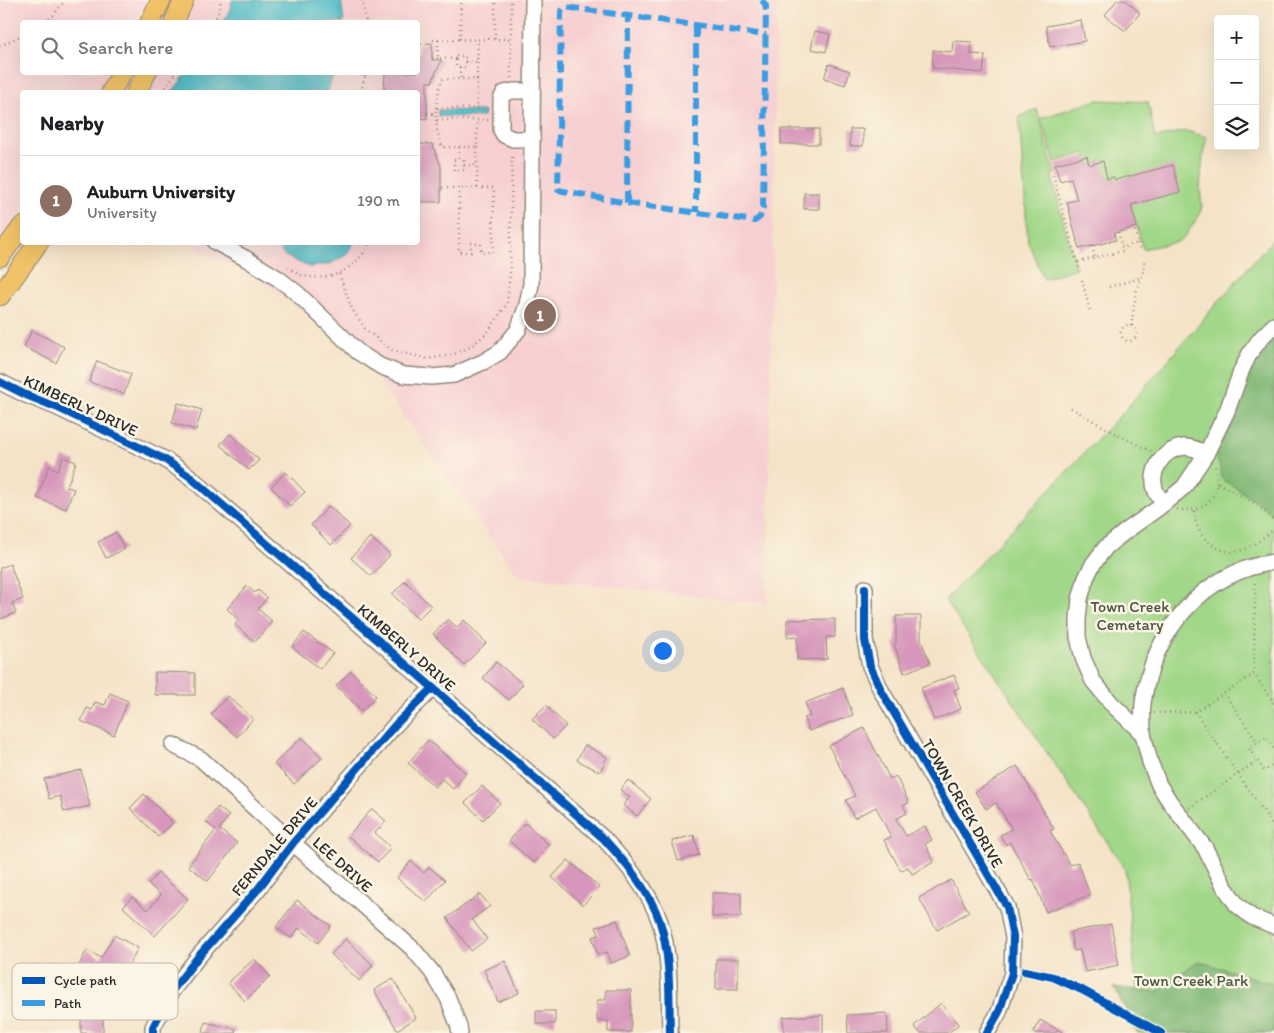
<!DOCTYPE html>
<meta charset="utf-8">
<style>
body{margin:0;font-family:Itim,sans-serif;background:#f2f2f2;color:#202124}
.controls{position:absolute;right:15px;top:15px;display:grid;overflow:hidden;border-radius:5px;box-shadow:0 5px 20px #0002}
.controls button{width:45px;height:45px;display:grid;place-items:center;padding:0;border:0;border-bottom:1px solid #e0e0e0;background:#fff;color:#202124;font:25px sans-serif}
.you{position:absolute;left:662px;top:650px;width:18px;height:18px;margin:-12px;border:4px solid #fff;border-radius:50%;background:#1a73e8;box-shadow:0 0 0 8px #1a73e833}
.badge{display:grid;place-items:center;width:32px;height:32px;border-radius:50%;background:#db2777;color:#fff;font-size:16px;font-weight:700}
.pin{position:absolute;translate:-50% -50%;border:2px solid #fff;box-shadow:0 1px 5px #0006}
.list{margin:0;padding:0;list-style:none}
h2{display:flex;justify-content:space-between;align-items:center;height:65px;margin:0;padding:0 20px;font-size:21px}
h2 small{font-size:16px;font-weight:400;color:#757577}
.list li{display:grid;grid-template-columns:32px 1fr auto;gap:15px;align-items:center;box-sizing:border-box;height:90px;padding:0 20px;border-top:1px solid #e0e0e0}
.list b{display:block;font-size:19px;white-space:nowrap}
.list p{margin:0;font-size:16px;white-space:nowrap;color:#757577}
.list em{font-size:16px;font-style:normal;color:#757577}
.icon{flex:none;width:28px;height:28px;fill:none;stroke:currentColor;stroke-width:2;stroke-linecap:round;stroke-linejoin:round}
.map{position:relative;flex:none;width:1274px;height:1033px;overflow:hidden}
.search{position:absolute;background:#fff;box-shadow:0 5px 20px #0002;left:20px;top:20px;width:400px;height:55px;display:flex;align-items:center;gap:12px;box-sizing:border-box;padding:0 18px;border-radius:5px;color:#757577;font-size:19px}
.panel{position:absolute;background:#fff;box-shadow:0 5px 20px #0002;left:20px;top:90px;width:400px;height:155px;border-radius:5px}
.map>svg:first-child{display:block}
.built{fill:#f7cfd1;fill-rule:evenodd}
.green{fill:#a1d788;stroke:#66815a}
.forest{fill:#80b874;stroke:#567250}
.water{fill:#4fbcc7;stroke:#3d7479}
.building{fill:#d796bb}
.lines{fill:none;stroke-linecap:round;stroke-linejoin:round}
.minor-casing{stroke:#908779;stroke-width:18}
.major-casing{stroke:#908779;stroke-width:21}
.path{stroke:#908779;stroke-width:2.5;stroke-dasharray:1 4;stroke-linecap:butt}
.minor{stroke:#fff;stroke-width:15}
.major{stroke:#f0c369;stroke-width:19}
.quiet{stroke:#3d9ce1;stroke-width:6;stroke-dasharray:12 6;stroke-linecap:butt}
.cycleway-casing{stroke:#fcf5e5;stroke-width:11}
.cycleway{stroke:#0057b8;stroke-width:8}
.labels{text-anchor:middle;stroke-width:5;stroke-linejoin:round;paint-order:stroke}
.street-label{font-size:16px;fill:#2b2b2b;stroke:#fcf5e5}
.park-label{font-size:16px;fill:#485642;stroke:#fcf5e5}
.key{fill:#fcf5e5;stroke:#bdb8ad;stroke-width:1}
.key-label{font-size:14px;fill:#2b2b2b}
</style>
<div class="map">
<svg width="1274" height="1033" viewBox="0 0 1274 1033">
<rect width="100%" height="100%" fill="#fcf5e5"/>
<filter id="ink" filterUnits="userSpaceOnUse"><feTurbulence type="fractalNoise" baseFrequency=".02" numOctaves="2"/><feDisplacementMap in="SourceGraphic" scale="10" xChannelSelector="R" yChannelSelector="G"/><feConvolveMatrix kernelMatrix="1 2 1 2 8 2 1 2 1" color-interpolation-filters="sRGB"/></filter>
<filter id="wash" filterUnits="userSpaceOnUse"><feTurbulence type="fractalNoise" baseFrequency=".0096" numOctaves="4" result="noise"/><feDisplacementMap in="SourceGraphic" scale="20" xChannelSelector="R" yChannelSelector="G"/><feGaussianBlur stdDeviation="1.12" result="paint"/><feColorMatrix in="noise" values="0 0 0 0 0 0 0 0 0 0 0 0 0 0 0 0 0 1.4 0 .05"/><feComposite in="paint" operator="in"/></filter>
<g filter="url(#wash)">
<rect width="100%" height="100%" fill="#f4e3c7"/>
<path class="built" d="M0 0H777L767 604 518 576 358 352 258 278 186 243 418 242V92H22V242L72 243 0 253ZM22 22H418V72H22Z"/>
<g class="green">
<polygon points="1098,100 1148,102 1155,138 1186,131 1207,137 1203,155 1200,188 1202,206 1199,216 1183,239 1177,242 1143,249 1131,205 1114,177 1107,179 1102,161 1089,165 1086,153 1055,162 1041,118"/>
<polygon points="1037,109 1055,174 1051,175 1076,268 1044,279 1028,242 1019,117"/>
<polygon points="1274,239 1274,1033 1141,1033 1125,869 945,600 1125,410 1264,249"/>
</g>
<g class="forest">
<polygon points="1274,337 1274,515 1255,500 1222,479 1219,464 1215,456 1236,399 1256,359"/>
<polygon points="1198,961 1274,984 1274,1033 1137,1033 1114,987 1156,992"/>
</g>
<g class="water">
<polygon points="232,0 341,0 344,22 224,22 231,6"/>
<polygon points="187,73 187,72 333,73 328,92 172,92"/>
<polygon points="438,110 483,111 483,117 438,116"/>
<polygon points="274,243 354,243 347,254 330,264 309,267 285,256"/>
</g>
<g id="blocks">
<g class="building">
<polygon points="1117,0 1125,0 1140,13 1125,31 1105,15"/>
<polygon points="1081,20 1085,41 1050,47 1046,26"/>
<polygon points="815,31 830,34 826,52 811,49"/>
<polygon points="953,41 972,42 971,54 985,55 983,73 932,68 933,50 952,52"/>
<polygon points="432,43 432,60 442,60 436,72 432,82 427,82 427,119 418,118 418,92 384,92 385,72 418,72 418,44"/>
<polygon points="829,64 850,71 845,85 824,78"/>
<rect x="781" y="129" width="38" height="15"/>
<rect x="850" y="129" width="13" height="17"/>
<polygon points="418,144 432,144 441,166 441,202 418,202"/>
<polygon points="1087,156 1089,165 1103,161 1107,179 1114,177 1115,180 1173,165 1180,192 1131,205 1137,227 1114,233 1116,240 1079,249 1067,202 1077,200 1071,178 1060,181 1055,164"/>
<rect x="804" y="193" width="15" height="16"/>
<polygon points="32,330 64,347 56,363 24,347"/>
<polygon points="97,361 131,374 124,394 89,382"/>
<polygon points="178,403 202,410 196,430 172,423"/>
<polygon points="230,434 259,460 249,470 220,445"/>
<polygon points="63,457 76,462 67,487 74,489 66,509 37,498 49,466 58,470"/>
<polygon points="286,472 305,492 290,506 271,487"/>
<polygon points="329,506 350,526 331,545 311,525"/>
<polygon points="116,532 125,549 106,558 98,542"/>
<polygon points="370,537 390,555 371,576 351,558"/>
<polygon points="10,564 23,599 12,603 16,613 0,619 0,568"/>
<polygon points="405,581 431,606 418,619 392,594"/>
<polygon points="247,586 255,593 258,590 267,598 258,609 272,621 255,642 235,625 239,620 227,609"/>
<polygon points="896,616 921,616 921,640 930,663 904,673 894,644 896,643"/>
<polygon points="448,619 457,628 464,620 486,643 464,665 433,634"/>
<polygon points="835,619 835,637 826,637 827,659 797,660 797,636 787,637 787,620"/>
<polygon points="304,632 333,653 320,669 292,647"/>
<polygon points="496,662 523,684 509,700 483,678"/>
<polygon points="351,671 376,696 362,711 336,686"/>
<polygon points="155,672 195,673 195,695 155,695"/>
<polygon points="954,675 959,688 954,690 961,709 934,720 921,688"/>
<polygon points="843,688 853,715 809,731 804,718 810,716 805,703"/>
<polygon points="110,693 128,701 114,735 81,721 87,708 92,710 95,702 105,705"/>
<polygon points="228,696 253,719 237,737 211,714"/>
<polygon points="546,705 566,726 553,739 532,719"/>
<polygon points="864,728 890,779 896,776 909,803 903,805 907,813 896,819 906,836 925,826 932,840 925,844 934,862 912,874 908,867 901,871 884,840 891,837 876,807 854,818 846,800 855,796 829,746"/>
<polygon points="302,737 322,758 294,784 274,764"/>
<polygon points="428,740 466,773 453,789 442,779 435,787 408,763"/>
<polygon points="585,745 607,757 600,772 577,760"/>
<polygon points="1017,766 1054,829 1050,831 1070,865 1078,862 1090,895 1046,912 1033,879 1031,880 1010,842 1006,845 1000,835 1012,829 996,803 986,809 975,792"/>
<polygon points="81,770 90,806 64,812 60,796 49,799 44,779"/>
<polygon points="628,780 651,799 637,816 623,805 630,797 620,790"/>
<polygon points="482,786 500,803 483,820 465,803"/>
<polygon points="144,794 173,823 158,837 130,808"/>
<polygon points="218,807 229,816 219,829 237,843 208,881 188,866 216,830 206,822"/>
<polygon points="372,809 386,821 375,833 391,848 378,862 348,836"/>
<polygon points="525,823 549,845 534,863 509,841"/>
<polygon points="694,835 699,855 678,861 672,841"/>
<polygon points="568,860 599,887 583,905 552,877"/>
<polygon points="411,861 424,873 429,867 445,880 426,902 397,878"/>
<polygon points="158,873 188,899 155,936 123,907 132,897 148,910 161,895 148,884"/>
<polygon points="951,880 969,912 937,930 919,898"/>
<rect x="712" y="893" width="29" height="24"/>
<polygon points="480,894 490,906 472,919 487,939 471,951 447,918"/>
<polygon points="297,900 331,926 318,943 299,928 291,938 276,927"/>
<polygon points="617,920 630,956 611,963 607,952 598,955 592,937 599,935 596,927"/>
<polygon points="1111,924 1119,965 1085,972 1080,950 1074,951 1070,932"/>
<polygon points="114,935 138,948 117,986 79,965 87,950 101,958"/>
<polygon points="346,939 373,965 359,981 331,954"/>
<polygon points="254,959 270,976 245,1001 228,983"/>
<rect x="716" y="959" width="22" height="30"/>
<polygon points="505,961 519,993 498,1002 484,970"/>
<polygon points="393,979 416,1018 397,1030 374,990"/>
<polygon points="606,990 631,990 631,1032 608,1032 608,1021 597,1021 597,1000 606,1000"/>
<rect x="81" y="1001" width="22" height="32"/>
<polygon points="941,1003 959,1024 948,1033 920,1033 914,1026"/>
<rect x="536" y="1011" width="19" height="13"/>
<polygon points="887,1013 888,1033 848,1033 847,1015"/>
<polygon points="823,1015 823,1033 784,1033 783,1017"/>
<polygon points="1040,1020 1064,1033 1033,1033"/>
<polygon points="205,1022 236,1029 235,1033 203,1033"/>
</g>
</g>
</g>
<g filter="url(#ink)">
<use href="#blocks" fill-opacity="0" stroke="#908779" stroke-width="1"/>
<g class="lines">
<defs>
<g id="minor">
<polyline points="532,139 513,139 504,135 501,130 501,99 504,93 513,91 532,91"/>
<polyline points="215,242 245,258 279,279 297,293 358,352 380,366 403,375 431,377 454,375 483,362 500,352 518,330 527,305 531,284 533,0"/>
<polyline points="1274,325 1261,338 1250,353 1242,369 1227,411 1206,454 1184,487 1157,509 1126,531 1106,547 1093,564 1086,578 1080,599 1078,619 1078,637 1083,658 1093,681 1112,704 1143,734 1150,762 1159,785 1170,802 1205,848 1224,886 1237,905 1252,917 1274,926"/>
<path d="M0 382 26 395 56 407 164 459 189 476 433 688 604 839C626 863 649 890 660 922 671 957 669 996 670 1033"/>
<path d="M1165 503C1162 500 1159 497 1157 494 1147 473 1162 449 1184 447 1193 447 1199 450 1206 454"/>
<polyline points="865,588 865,640 870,666 882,692 1007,907 1013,937 1012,973 999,1012 987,1033"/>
<path d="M1143 734C1143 724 1142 713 1143 703 1153 632 1201 573 1274 562"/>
<polyline points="173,745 201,759 293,843 413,949 432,972 448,998 459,1027 460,1033"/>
<polyline points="153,1033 153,1027 171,992 198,957 258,889 293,843 396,724 433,688"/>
</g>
<g id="major">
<polyline points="150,22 161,0"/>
<polyline points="174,22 184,0"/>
<polyline points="111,92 122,72"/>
<polyline points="136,92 147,72"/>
<polyline points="0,257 22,227"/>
<polyline points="0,296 39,242"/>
</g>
</defs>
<use href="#minor" class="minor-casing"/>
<use href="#major" class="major-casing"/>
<g class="path">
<polyline points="362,0 366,22"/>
<polyline points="45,22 52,17 65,0"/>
<polyline points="214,22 219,11 221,0"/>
<polyline points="460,39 461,0"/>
<polyline points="495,39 495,0"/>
<polyline points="433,40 511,39"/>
<polyline points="438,40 438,58 456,59"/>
<polyline points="0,46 22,35"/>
<rect x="456" y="56" width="9" height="11"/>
<polyline points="432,58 438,58"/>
<polyline points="465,61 478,62"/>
<polyline points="460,67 461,79"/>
<polyline points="511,78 511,0"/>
<polyline points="477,79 478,39"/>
<polyline points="163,92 176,72"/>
<polyline points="361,92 366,72"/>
<polyline points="436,108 439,89 442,79 477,79 477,109"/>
<polyline points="488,109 436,108 436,120 489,120"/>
<polyline points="427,113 436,114"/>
<polyline points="436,120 437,130 442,147 477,147 477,120"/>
<polyline points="459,147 459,160"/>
<rect x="454" y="160" width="10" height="10"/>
<polyline points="464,165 477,165"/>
<polyline points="1053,175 1079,269"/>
<polyline points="442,188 494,188 493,252 481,252 481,244 471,243 471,252 459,252 459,188"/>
<polyline points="477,188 477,147"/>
<polyline points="1118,232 1122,248 1138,243 1134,228"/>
<polyline points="1138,243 1141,252"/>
<polyline points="1092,246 1095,258"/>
<polyline points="1078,262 1123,251 1122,248"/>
<path d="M288 267C292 270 297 273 301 275 330 284 358 268 370 242"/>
<polyline points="339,274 352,309 366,330 392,350 427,359 452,355 470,347 487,333 507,304 510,272 512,152"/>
<polyline points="1082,280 1090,311"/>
<polyline points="1109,287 1143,277"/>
<circle cx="1129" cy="333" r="8"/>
<path d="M1131 326C1133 315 1134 304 1136 293 1139 281 1145 273 1144 261"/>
<polyline points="1071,408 1118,435 1151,451"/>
<polyline points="1218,483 1253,502 1274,520"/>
<path d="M1177 509C1207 515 1224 492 1214 464"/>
<path d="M1194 511C1196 528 1202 540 1218 548 1222 550 1228 552 1233 552 1246 552 1265 537 1274 529"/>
<polyline points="1254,674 1255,580"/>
<polyline points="1224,693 1258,743"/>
<polyline points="1274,703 1254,674 1195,712 1274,826"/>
<polyline points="1154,713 1195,712"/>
<polyline points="1274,748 1267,737 1249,748 1264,771 1274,765"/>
<polyline points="1189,808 1257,761"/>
</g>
<use href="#minor" class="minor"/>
<use href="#major" class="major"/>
<g class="quiet">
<polyline points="762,0 766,6 763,207 760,217 755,221 627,203 558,190 561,12 565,7 766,35"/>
<polyline points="696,26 696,212"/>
<polyline points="627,203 628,16"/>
</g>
<defs>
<g id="cycleway">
<path d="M0 382 26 395 56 407 164 459 189 476 433 688 604 839C626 863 649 890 660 922 671 957 669 996 670 1033"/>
<polyline points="865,588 865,640 870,666 882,692 1007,907 1013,937 1012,973 999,1012 987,1033"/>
<polyline points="1025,971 1053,977 1082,990 1161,1033"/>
<polyline points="153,1033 153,1027 171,992 198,957 258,889 293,843 396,724 433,688"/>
</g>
</defs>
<use href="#cycleway" class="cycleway-casing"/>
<use href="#cycleway" class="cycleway"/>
</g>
</g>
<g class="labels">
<g class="street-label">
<text transform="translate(81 405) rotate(25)" y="6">KIMBERLY DRIVE</text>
<text transform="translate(407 647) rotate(41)" y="6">KIMBERLY DRIVE</text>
<text transform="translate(963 803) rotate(60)" y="6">TOWN CREEK DRIVE</text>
<text transform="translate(274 846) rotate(-50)" y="6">FERNDALE DRIVE</text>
<text transform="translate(343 864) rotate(42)" y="6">LEE DRIVE</text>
</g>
<g class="park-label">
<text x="1130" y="612">Town Creek<tspan x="1130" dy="18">Cemetary</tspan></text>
<text x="1191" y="986">Town Creek Park</text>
</g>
</g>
<rect x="12" y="963" width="166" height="57" rx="8" class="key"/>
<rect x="22" y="977" width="23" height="7" fill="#0057b8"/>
<rect x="22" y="1000" width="23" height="6" fill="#3d9ce1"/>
<g class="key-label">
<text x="54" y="985">Cycle path</text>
<text x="54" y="1008">Path</text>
</g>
</svg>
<div class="controls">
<button>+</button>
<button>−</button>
<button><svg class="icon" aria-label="layers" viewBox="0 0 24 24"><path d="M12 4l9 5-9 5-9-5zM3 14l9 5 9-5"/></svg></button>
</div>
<div class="you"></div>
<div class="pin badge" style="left:540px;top:315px;background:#8d6e63">1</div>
<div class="search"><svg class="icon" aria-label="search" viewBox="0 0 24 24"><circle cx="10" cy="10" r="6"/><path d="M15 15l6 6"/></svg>Search here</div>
<section class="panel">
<h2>Nearby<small></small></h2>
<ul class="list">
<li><span class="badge" style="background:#8d6e63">1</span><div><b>Auburn University</b><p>University</p></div><em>190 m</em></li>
</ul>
</section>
</div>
